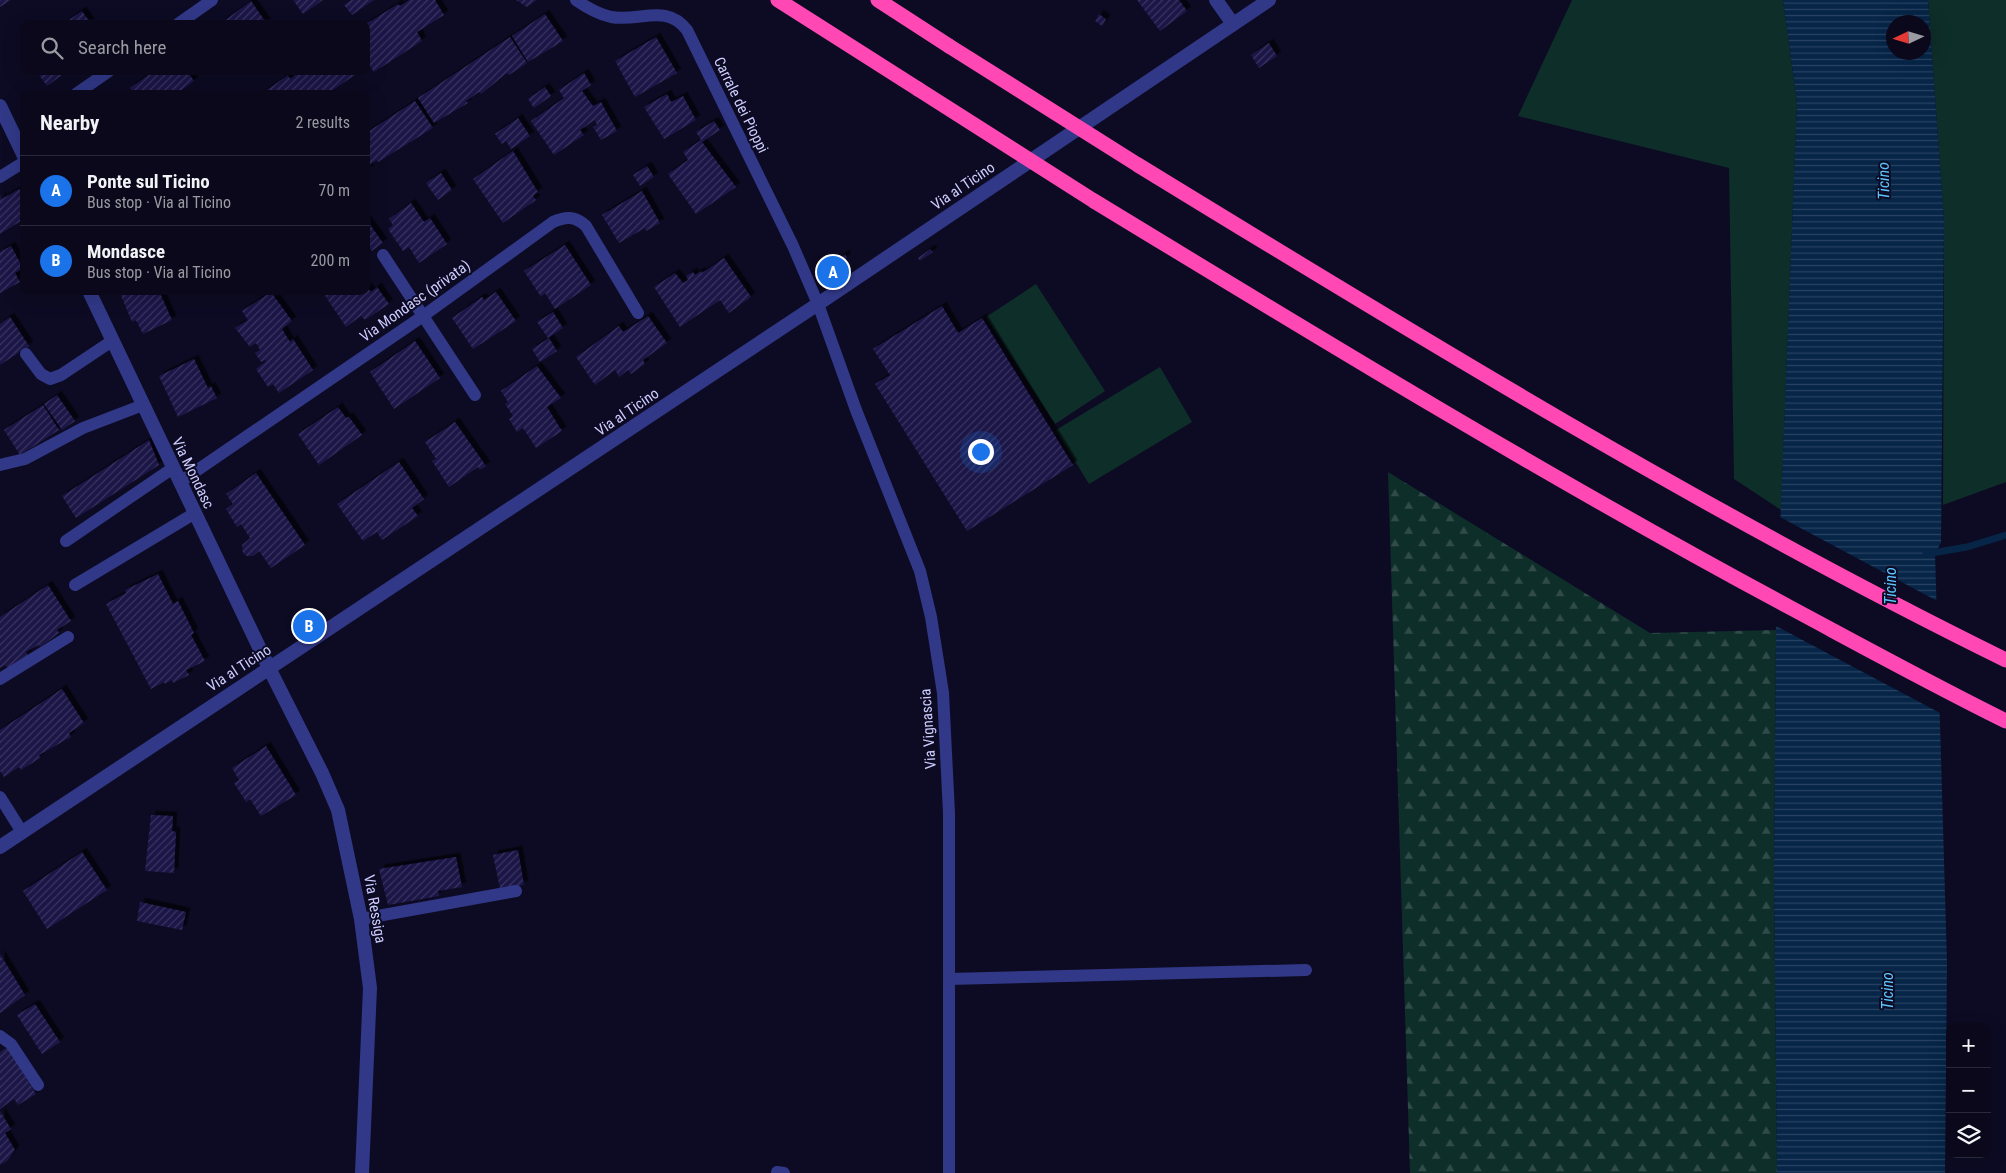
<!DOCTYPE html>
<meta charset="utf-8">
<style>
body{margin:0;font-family:"Roboto Condensed",sans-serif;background:#181627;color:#f1f3f6}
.controls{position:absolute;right:15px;bottom:15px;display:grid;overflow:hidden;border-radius:10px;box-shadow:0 5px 20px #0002}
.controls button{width:45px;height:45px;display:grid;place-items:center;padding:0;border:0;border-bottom:1px solid #2a2939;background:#0a081a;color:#f1f3f6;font:25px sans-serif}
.compass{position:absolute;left:1886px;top:15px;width:45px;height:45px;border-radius:50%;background:#0a081a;box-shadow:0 5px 20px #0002;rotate:266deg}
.you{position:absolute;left:980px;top:451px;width:18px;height:18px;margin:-12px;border:4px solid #fff;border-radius:50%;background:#1a73e8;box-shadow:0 0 0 8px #1a73e833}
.badge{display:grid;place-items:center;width:32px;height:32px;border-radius:50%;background:#1a73e8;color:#fff;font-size:16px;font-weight:700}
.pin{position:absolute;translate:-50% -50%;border:2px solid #fff;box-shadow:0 1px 5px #0006}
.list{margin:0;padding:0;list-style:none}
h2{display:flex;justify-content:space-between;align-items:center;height:65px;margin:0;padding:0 20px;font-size:21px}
h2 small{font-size:16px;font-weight:400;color:#999aa2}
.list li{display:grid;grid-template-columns:32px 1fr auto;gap:15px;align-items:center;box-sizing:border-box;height:70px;padding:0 20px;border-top:1px solid #2a2939}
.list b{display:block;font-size:19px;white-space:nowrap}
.list p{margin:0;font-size:16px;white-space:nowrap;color:#999aa2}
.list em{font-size:16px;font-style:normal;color:#999aa2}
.icon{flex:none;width:28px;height:28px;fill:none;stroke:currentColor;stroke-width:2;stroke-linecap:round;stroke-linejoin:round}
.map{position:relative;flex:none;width:2006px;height:1173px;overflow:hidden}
.search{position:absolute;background:#0a081a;box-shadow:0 5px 20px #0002;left:20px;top:20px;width:350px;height:55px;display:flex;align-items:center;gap:12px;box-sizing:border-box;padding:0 18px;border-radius:10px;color:#999aa2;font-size:19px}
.panel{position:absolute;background:#0a081a;box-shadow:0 5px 20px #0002;left:20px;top:90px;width:350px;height:205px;border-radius:10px}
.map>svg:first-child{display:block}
.grass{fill:#0e2e29}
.forest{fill:url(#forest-firs)}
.water{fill:url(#water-rules);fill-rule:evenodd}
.pier{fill:#0d0b23}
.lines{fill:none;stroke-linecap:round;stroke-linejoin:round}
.stream{stroke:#062547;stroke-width:7}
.building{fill:url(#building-hatch);filter:url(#shadow)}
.service{stroke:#313887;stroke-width:12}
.minor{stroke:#313887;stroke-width:14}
.motorway{stroke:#ff48b4;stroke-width:15}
.motorway-bridge{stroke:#ff48b4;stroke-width:15}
.labels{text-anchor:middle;stroke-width:4;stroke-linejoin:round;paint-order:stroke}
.street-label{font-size:15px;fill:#cdcdff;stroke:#0d0b23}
.water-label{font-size:16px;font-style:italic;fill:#5bc5ff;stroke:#0d0b23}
</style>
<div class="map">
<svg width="2006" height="1173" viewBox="0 0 2006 1173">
<defs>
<pattern id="forest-firs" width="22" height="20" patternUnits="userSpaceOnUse" patternTransform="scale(1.25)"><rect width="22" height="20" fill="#0e2e29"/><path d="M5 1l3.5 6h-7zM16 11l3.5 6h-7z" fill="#304b49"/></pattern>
<pattern id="water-rules" width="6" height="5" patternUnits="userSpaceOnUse" patternTransform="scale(1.25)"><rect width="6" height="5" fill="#062547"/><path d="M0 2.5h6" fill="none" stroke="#294363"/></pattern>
<pattern id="building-hatch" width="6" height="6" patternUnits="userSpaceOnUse" patternTransform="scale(1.25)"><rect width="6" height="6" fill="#1a1546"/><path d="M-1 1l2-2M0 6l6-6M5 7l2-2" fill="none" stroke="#3a3662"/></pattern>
<filter id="shadow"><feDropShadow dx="4.5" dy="-4.5" stdDeviation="0" flood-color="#0009"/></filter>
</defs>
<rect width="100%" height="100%" fill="#0d0b23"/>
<g class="grass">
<polygon points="1572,0 1783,0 1797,102 1781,510 1734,479 1729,168 1518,116"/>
<polygon points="1928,0 2006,0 2006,482 1943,505 1944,221"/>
<polygon points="1036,284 1105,391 1055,424 986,317"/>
<polygon points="1160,367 1192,422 1089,484 1056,430"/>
</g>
<polygon class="forest" points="1388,472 1650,633 1776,630 1774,873 1777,1173 1410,1173"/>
<path class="water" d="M1783 0H1928L1944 221 1941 543 1935 553 1947 962 1945 1173H1777L1774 873 1776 630 1797 102ZM1894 22H1924V52H1894Z"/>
<polygon class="pier" points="1778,516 1939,602 1942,714 1774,625"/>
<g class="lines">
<polyline class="stream" points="1926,554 1967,547 2006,535"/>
</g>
<g class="building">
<polygon points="0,0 11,0 0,7"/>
<polygon points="293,0 323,0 303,14"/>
<polygon points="351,0 374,0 352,15 344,5"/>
<polygon points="409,0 435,0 444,15 417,32 422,41 374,72 369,65 366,68 366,24 398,4 400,6"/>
<polygon points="516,0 537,0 527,7"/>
<polygon points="1137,0 1179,0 1187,11 1160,31"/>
<polygon points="251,1 267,24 220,24"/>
<polygon points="82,11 91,24 63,24"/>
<polygon points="545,14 563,41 528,62 512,36"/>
<polygon points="1099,14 1106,19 1102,26 1095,21"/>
<polygon points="510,37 527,63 509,75 507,73 481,94 479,92 466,101 468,103 434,123 418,98"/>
<polygon points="656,37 677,73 635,97 615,61"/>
<polygon points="1269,43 1277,56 1259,68 1251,55"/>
<polygon points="36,71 68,71 47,86"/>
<polygon points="154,71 187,71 194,81 176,94 133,94 130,88"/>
<polygon points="301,71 361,71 327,94 261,94 288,75 290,79"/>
<polygon points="584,73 591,85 582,91 593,106 601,102 617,131 601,140 593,127 597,125 595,120 580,130 584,135 554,155 531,121 564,98 559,90"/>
<polygon points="545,87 551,96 534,108 528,99"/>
<polygon points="667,94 671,102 683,96 696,120 664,139 644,107"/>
<polygon points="415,101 433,128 378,162 377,160 368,166 370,170 366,172 366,133"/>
<polygon points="518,118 530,136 511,149 506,141 502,144 495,134"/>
<polygon points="714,121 720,130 702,142 736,187 696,214 668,174 688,160 683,152 701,140 696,132"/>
<polygon points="513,151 538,192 533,196 536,200 503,223 473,179"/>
<polygon points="647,166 654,177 640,186 633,175"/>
<polygon points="441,173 452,190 438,200 426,183"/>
<polygon points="19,189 24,196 24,219 0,234 0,195 2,199"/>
<polygon points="642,191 660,223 646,231 645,228 619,243 602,215"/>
<polygon points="411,203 424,222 430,218 447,244 419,263 409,247 403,251 388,229 393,225 389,219"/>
<polygon points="366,219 383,243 372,251 366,243"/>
<polygon points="565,245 591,285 555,309 545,293 541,297 524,271"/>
<polygon points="11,246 23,268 15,273 20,282 0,293 0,252"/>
<polygon points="930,249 933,252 920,261 918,258"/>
<polygon points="845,254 847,258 835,267 832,263"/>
<polygon points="724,258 751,297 729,313 720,300 680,327 654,287 675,273 683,283 688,280 686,276 693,272 695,275 701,271 702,273"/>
<polygon points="366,286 371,292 377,287 389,304 365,320 361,316 346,327 322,291 366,291"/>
<polygon points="119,291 159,291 172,320 143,334 136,320 132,322"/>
<polygon points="271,292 292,321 282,329 290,342 293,339 313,370 279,393 273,384 268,387 256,369 266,361 265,360 261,362 255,353 260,350 256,343 250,347 235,328 248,320 242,311"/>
<polygon points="496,292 516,321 473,349 452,318 482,297 484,300"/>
<polygon points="942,306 958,333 982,318 1073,465 967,531 875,384 890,375 873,349"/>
<polygon points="553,312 563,328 548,338 537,322"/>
<polygon points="648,316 667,343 643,360 645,364 631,374 628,370 619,377 615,370 595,385 576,357 619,326 623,332"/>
<polygon points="10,317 29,346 0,365 0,324"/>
<polygon points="549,338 557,351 540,362 532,349"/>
<polygon points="415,341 440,378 394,409 370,372"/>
<polygon points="194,359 208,388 211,386 217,398 178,417 159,376"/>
<polygon points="537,366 561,398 547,407 562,431 536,448 523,428 517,432 509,419 513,416 505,404 508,402 501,391"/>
<polygon points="57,395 75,421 62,430 44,404"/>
<polygon points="43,405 59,430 20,455 4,430"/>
<polygon points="338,407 346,418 349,417 362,435 319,465 298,434"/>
<polygon points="455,422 486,466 480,470 478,467 449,487 432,461 436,459 425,442"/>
<polygon points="149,440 159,465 76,518 62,496"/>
<polygon points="399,462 424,499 412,508 418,516 382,540 377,532 363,541 337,504"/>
<polygon points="256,473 305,545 271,568 259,551 253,556 247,556 243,553 242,545 250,538 241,524 237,527 226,509 233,504 226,494"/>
<polygon points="158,574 173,604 178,601 194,633 191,635 205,661 186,670 189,675 173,683 172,680 165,684 164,682 151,689 106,604 126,593 125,590"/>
<polygon points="48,585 71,621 57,630 59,633 40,647 38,645 26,652 28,655 8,668 5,665 0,668 0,617"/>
<polygon points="62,689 84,723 69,733 71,737 39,755 40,758 21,770 19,767 4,777 0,771 0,730"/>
<polygon points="266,746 296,795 261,816 250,799 246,802 234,783 239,780 232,768"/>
<polygon points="151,815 173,816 172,831 176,832 174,873 145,871"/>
<polygon points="518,850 524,885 500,889 493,855"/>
<polygon points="82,852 107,890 47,929 23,891"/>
<polygon points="456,857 462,887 438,891 439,896 388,905 379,869"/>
<polygon points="140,902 186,912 182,930 137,921"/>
<polygon points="0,954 25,995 0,1013"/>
<polygon points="35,1004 60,1042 42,1054 17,1015"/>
<polygon points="7,1047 36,1094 18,1105 14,1099 0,1109 0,1052"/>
<polygon points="0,1111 11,1129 5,1133 15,1150 8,1160 0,1165"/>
</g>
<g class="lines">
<g class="service">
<path d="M576 0C586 7 598 14 611 17 640 22 666 3 687 30L793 246 818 304 856 410 920 571 931 617 943 693 949 813V1173"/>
<polyline points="178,24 212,0"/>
<polyline points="76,94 109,71"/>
<polyline points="0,177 24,162"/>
<polyline points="383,255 475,395"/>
<polyline points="26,354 41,374 50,379 61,375 112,341"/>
<polyline points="0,465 25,459 83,428 143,405"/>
<path d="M180 482 423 316 553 222C566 216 575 216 586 226L638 313"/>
<polyline points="66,541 173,468"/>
<polyline points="75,585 195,513"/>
<polyline points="0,679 68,637"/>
<polyline points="0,797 22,832"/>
<polyline points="361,919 516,891"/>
<polyline points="949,979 1306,970"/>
<polyline points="0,1036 11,1044 38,1085"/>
<polyline points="777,1172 784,1173"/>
</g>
<g class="minor">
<polyline points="1216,0 1233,24"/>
<polyline points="0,106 24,156"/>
<polyline points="89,291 269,668 322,773 338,810 361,919 370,988 362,1173"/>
<polyline points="0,847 818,304 1269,0"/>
</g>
<g class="motorway">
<polyline points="778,0 918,89"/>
<polyline points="878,0 949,46"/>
<path d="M1138 165C1422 339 1707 513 2006 660"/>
<path d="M1094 201C1324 341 1554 481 1791 608 1862 646 1933 685 2006 721"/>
</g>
<g class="motorway-bridge">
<polyline points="949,46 1138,165"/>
<polyline points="918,89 1094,201"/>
</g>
</g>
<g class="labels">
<g class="street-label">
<text transform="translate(741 105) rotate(64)" y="5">Carrale dei Pioppi</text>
<text transform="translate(963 186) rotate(-34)" y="5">Via al Ticino</text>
<text transform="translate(415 301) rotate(-35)" y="5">Via Mondasc (privata)</text>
<text transform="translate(627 412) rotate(-34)" y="5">Via al Ticino</text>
<text transform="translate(193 473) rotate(64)" y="5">Via Mondasc</text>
<text transform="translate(239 668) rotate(-33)" y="5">Via al Ticino</text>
<text transform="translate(928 729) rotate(-94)" y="5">Via Vignascia</text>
<text transform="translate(375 909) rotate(80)" y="5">Via Ressiga</text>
</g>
<g class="water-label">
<text transform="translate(1883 181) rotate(-91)" y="6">Ticino</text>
<text transform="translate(1890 586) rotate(-90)" y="6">Ticino</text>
<text transform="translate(1887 991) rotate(-90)" y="6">Ticino</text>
</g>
</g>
</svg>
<div class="controls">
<button>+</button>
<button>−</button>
<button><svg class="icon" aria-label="layers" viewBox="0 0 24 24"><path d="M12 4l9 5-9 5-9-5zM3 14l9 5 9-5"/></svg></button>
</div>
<svg class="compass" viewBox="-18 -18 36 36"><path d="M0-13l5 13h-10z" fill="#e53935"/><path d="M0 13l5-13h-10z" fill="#999aa2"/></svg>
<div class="you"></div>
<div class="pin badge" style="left:833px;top:272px">A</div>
<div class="pin badge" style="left:309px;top:626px">B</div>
<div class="search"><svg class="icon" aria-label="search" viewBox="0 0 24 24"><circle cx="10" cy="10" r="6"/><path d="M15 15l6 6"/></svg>Search here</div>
<section class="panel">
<h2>Nearby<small>2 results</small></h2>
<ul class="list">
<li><span class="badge">A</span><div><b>Ponte sul Ticino</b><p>Bus stop · Via al Ticino</p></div><em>70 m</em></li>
<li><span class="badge">B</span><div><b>Mondasce</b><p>Bus stop · Via al Ticino</p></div><em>200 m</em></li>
</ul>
</section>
</div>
